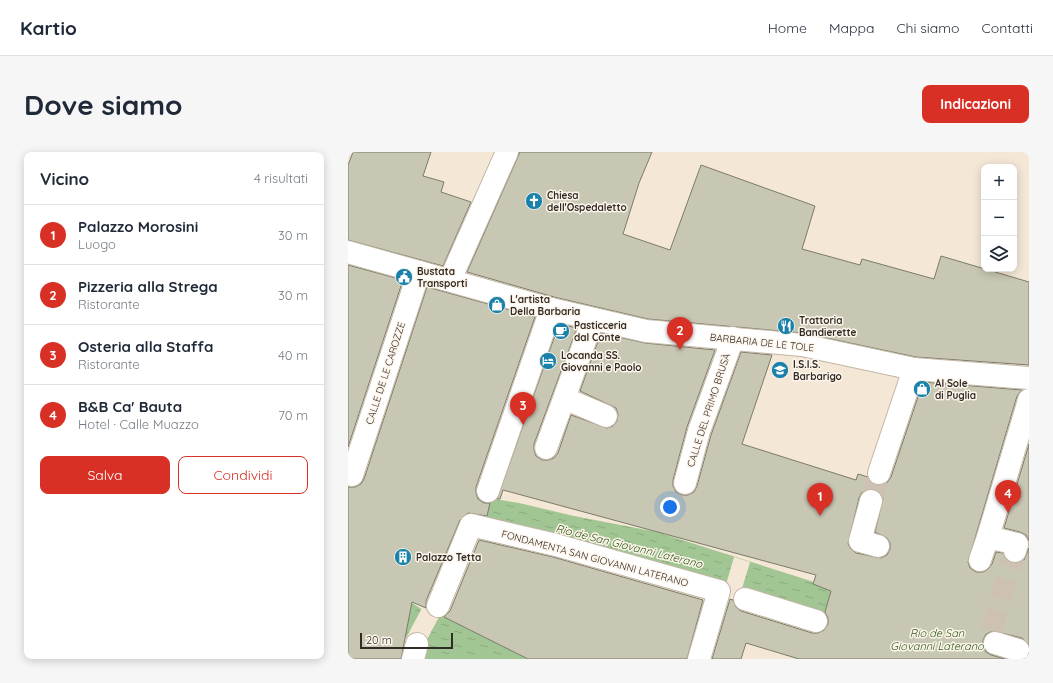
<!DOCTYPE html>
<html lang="it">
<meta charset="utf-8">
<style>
body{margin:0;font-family:Quicksand,sans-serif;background:#f6f6f7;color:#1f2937}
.controls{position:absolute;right:12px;top:12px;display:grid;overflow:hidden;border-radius:8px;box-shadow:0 2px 10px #0003}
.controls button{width:36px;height:36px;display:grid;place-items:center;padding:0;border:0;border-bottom:1px solid #e0e1e3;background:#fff;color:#1f2937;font:20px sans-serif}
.scale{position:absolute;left:12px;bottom:10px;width:93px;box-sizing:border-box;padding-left:4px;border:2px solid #302b25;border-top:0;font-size:11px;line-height:14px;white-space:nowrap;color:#302b25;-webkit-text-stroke:3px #fdf5eb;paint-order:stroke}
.you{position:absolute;left:322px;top:355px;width:14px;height:14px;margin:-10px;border:3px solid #fff;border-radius:50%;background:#1a73e8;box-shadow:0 0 0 6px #1a73e833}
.badge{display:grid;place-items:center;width:26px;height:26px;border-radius:50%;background:#d93025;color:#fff;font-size:13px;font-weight:700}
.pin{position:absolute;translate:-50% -33px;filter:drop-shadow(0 1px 2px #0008)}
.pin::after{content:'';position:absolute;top:21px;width:14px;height:12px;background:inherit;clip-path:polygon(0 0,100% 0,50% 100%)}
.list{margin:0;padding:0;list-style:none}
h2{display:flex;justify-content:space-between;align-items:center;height:52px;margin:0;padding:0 16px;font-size:17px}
h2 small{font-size:13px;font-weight:400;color:#747a83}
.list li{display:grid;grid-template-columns:26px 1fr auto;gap:12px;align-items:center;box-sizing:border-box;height:60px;padding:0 16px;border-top:1px solid #e0e1e3}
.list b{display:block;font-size:15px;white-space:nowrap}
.list p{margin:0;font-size:13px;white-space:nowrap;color:#747a83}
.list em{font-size:13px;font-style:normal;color:#747a83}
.actions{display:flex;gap:8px;padding:12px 16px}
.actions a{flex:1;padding:9px 0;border:1px solid #d93025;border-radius:8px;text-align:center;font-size:14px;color:#d93025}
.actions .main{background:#d93025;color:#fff}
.icon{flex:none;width:22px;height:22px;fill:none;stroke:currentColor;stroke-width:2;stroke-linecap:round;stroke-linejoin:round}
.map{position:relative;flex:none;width:681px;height:507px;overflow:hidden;border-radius:8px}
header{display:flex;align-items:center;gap:24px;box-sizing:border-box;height:56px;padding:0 20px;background:#fff;border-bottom:1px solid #e0e1e3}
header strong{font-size:19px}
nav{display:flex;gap:22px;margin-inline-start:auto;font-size:14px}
.intro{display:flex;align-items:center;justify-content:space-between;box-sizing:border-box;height:96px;padding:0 24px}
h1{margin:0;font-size:28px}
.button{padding:10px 18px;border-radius:8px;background:#d93025;color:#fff;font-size:14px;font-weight:700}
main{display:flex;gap:24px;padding:0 24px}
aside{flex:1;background:#fff;border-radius:8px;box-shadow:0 2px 10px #0003}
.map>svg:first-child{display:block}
.water{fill:url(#water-ripples)}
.pier{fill:#f4e7d6}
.building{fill:#c8c7b4;stroke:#7b7b69;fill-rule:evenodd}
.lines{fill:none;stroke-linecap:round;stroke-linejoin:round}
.pedestrian-tunnel{stroke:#cdc1b3;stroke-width:22;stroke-dasharray:22 11;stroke-linecap:butt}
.pedestrian-casing{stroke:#c3b6a6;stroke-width:24}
.pedestrian{stroke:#fff;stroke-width:22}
.labels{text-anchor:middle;stroke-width:3;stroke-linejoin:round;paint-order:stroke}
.poi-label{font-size:10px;font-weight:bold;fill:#302b25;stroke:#fdf5eb;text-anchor:start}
.street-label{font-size:10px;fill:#302b25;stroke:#fdf5eb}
.water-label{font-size:11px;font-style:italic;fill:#2c5916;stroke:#fdf5eb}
</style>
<header>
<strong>Kartio</strong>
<nav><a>Home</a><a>Mappa</a><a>Chi siamo</a><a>Contatti</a></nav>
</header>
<div class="intro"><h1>Dove siamo</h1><a class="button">Indicazioni</a></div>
<main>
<aside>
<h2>Vicino<small>4 risultati</small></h2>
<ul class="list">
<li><span class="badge">1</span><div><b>Palazzo Morosini</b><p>Luogo</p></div><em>30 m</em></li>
<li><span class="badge">2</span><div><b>Pizzeria alla Strega</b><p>Ristorante</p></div><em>30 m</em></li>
<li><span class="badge">3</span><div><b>Osteria alla Staffa</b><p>Ristorante</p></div><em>40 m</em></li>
<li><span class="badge">4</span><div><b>B&amp;B Ca' Bauta</b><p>Hotel · Calle Muazzo</p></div><em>70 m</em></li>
</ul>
<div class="actions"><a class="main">Salva</a><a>Condividi</a></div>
</aside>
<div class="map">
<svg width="681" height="507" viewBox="0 0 681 507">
<defs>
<pattern id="water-ripples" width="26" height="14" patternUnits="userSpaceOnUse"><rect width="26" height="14" fill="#a1c693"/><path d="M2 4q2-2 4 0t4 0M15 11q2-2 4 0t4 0" fill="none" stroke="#8baa7f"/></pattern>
</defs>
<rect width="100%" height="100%" fill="#f4e7d6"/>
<g class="water">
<polygon points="0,323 171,351 226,364 309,380 494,439 630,492 681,495 681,507 587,507 398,442 119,375 0,352"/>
<polygon points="0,406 33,431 89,467 92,462 180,507 71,507 75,495 58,486 44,476"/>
</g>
<g class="pier">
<polygon points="386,405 402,410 393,440 398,444 372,436 377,436"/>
<polygon points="74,456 89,464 92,463 75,495 58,486"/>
</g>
<g class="building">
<polygon points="5,0 83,0 75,24 96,30 93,40 123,50 95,114 0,88 0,13"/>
<polygon points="172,0 304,0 291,31 275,82 322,98 353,13 467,54 454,97 512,113 514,107 586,127 593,104 681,130 681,213 568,205 455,181 300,167 206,145 119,120"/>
<polygon points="0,113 55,128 0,295"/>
<polygon points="79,135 187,165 128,335 128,341 130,347 136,351 142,351 139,364 120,361 112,368 78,449 78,456 64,450 53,507 0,507 0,335 7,335 13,332 16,327"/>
<path d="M211 172 229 176 186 292V298L188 304 194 308H200L206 306 210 301 223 263 259 276 265 274 269 269 270 262 268 256 232 239 253 181 297 191 367 198 339 275 325 328V334L328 340 334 343H340L346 340 349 334 363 283 393 200 424 203 394 292 508 328 510 322 520 325 522 330 527 333H534L539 331 543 325 575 230 674 238 669 244 620 410 622 416 628 420H635L640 417 644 412 648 400 655 401 658 407 663 411H670L676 408 681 396V493L674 486 645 479 638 482 635 488V494L638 500 643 503 657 507H451L398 491 393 507H364L382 447 385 448 388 455 393 459 464 481H470L476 478 480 472V466L477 460 483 439 465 432 468 423 155 338 152 347H149ZM519 337H527L532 341 535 346 527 380 539 386 542 391V397L539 403 533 406 508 401 503 397 500 392 511 346 514 340Z"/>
<polygon points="681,292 681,389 678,383 672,380 656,376"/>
<polygon points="131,388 205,405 355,448 339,507 180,507 96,465 102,459"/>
</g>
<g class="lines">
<g class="pedestrian-tunnel">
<polyline points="523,349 531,321"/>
<polyline points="643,479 667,399"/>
</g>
<defs>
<g id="pedestrian">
<polyline points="0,100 203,157 298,179 454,193 566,217 681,226"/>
<polyline points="102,128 159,0"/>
<polyline points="218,247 258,264"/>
<polyline points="198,296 245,167"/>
<polyline points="531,321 566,217"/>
<polyline points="4,323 71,120"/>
<polyline points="337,331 351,279 385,186"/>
<polyline points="140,339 203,157"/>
<polyline points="523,349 512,389 530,394"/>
<polyline points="667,399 669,392 640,385 681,248"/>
<polyline points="632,408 640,385"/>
<polyline points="397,447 468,469"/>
<polyline points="90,454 123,373 208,393 371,439 351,507"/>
<polyline points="647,491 670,498"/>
<polyline points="65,507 69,492"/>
</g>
</defs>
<use href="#pedestrian" class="pedestrian-casing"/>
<use href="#pedestrian" class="pedestrian"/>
</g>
<defs>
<symbol id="church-disc" viewBox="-11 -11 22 22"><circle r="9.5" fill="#1981aa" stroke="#fdf5eb"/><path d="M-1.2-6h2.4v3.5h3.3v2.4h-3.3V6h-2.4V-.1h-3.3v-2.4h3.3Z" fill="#fff"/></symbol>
<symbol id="civic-disc" viewBox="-11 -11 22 22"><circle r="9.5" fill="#1981aa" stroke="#fdf5eb"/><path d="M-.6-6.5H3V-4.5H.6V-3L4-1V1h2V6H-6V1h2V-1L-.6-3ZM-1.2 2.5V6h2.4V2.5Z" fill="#fff"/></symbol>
<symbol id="shop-disc" viewBox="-11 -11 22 22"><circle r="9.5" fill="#1981aa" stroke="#fdf5eb"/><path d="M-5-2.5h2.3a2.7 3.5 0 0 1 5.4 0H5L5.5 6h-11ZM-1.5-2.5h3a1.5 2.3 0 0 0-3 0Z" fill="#fff"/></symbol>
<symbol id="restaurant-disc" viewBox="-11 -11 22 22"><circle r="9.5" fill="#1981aa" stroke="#fdf5eb"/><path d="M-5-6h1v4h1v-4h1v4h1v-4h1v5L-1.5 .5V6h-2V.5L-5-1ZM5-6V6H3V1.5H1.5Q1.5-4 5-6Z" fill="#fff"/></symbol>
<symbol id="cafe-disc" viewBox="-11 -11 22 22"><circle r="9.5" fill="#1981aa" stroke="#fdf5eb"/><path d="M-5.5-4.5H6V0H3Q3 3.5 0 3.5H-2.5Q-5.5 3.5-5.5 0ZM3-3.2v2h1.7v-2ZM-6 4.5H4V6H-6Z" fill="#fff"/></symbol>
<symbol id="hotel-disc" viewBox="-11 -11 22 22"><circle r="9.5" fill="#1981aa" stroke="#fdf5eb"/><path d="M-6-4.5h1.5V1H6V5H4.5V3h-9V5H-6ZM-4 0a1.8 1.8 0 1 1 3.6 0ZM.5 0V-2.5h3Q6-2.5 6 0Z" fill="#fff"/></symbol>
<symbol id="school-disc" viewBox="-11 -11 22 22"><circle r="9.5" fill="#1981aa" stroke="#fdf5eb"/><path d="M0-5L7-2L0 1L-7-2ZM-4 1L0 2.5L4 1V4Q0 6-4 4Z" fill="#fff"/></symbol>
<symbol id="building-disc" viewBox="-11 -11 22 22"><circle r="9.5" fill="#1981aa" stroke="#fdf5eb"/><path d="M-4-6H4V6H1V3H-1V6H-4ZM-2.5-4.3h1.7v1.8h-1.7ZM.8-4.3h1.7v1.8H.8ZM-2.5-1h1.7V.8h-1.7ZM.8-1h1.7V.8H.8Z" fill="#fff"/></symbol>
</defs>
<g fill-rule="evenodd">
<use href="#church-disc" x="176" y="39" width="20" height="20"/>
<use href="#civic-disc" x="46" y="115" width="20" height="20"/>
<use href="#shop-disc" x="139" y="143" width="20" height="20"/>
<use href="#restaurant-disc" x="428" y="164" width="20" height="20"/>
<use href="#cafe-disc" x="203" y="169" width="20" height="20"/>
<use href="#hotel-disc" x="190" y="199" width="20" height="20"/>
<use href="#school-disc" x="422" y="208" width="20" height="20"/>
<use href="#shop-disc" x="564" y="227" width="20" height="20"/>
<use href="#building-disc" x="45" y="395" width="20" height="20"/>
</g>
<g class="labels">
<g class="poi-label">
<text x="199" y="47">Chiesa<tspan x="199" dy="12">dell'Ospedaletto</tspan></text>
<text x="69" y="123">Bustata<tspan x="69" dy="12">Transporti</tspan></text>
<text x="162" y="151">L'artista<tspan x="162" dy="12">Della Barbaria</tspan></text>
<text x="451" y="172">Trattoria<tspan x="451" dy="12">Bandierette</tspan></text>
<text x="226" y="177">Pasticceria<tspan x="226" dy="12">dal Conte</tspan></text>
<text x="213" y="207">Locanda SS.<tspan x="213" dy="12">Giovanni e Paolo</tspan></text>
<text x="445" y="216">I.S.I.S.<tspan x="445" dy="12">Barbarigo</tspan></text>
<text x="587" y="235">Al Sole<tspan x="587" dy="12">di Puglia</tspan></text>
<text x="68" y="409">Palazzo Tetta</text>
</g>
<g class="street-label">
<text transform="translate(414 190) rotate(6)" y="4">BARBARIA DE LE TOLE</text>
<text transform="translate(37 221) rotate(-72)" y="4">CALLE DE LE CAROZZE</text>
<text transform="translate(360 258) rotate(-72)" y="4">CALLE DEL PRIMO BRUSÀ</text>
<text transform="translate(247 406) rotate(15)" y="4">FONDAMENTA SAN GIOVANNI LATERANO</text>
</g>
<g class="water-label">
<text transform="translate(281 394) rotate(14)" y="4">Rio de San Giovanni Laterano</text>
<text x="589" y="485">Rio de San<tspan x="589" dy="13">Giovanni Laterano</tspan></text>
</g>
</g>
</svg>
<div class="controls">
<button>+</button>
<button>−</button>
<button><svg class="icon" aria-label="layers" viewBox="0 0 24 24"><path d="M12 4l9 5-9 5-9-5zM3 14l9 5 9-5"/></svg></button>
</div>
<div class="scale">20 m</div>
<div class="you"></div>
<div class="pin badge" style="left:472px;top:364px">1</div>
<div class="pin badge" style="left:332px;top:198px">2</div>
<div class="pin badge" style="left:175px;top:273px">3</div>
<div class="pin badge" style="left:660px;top:361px">4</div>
</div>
</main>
